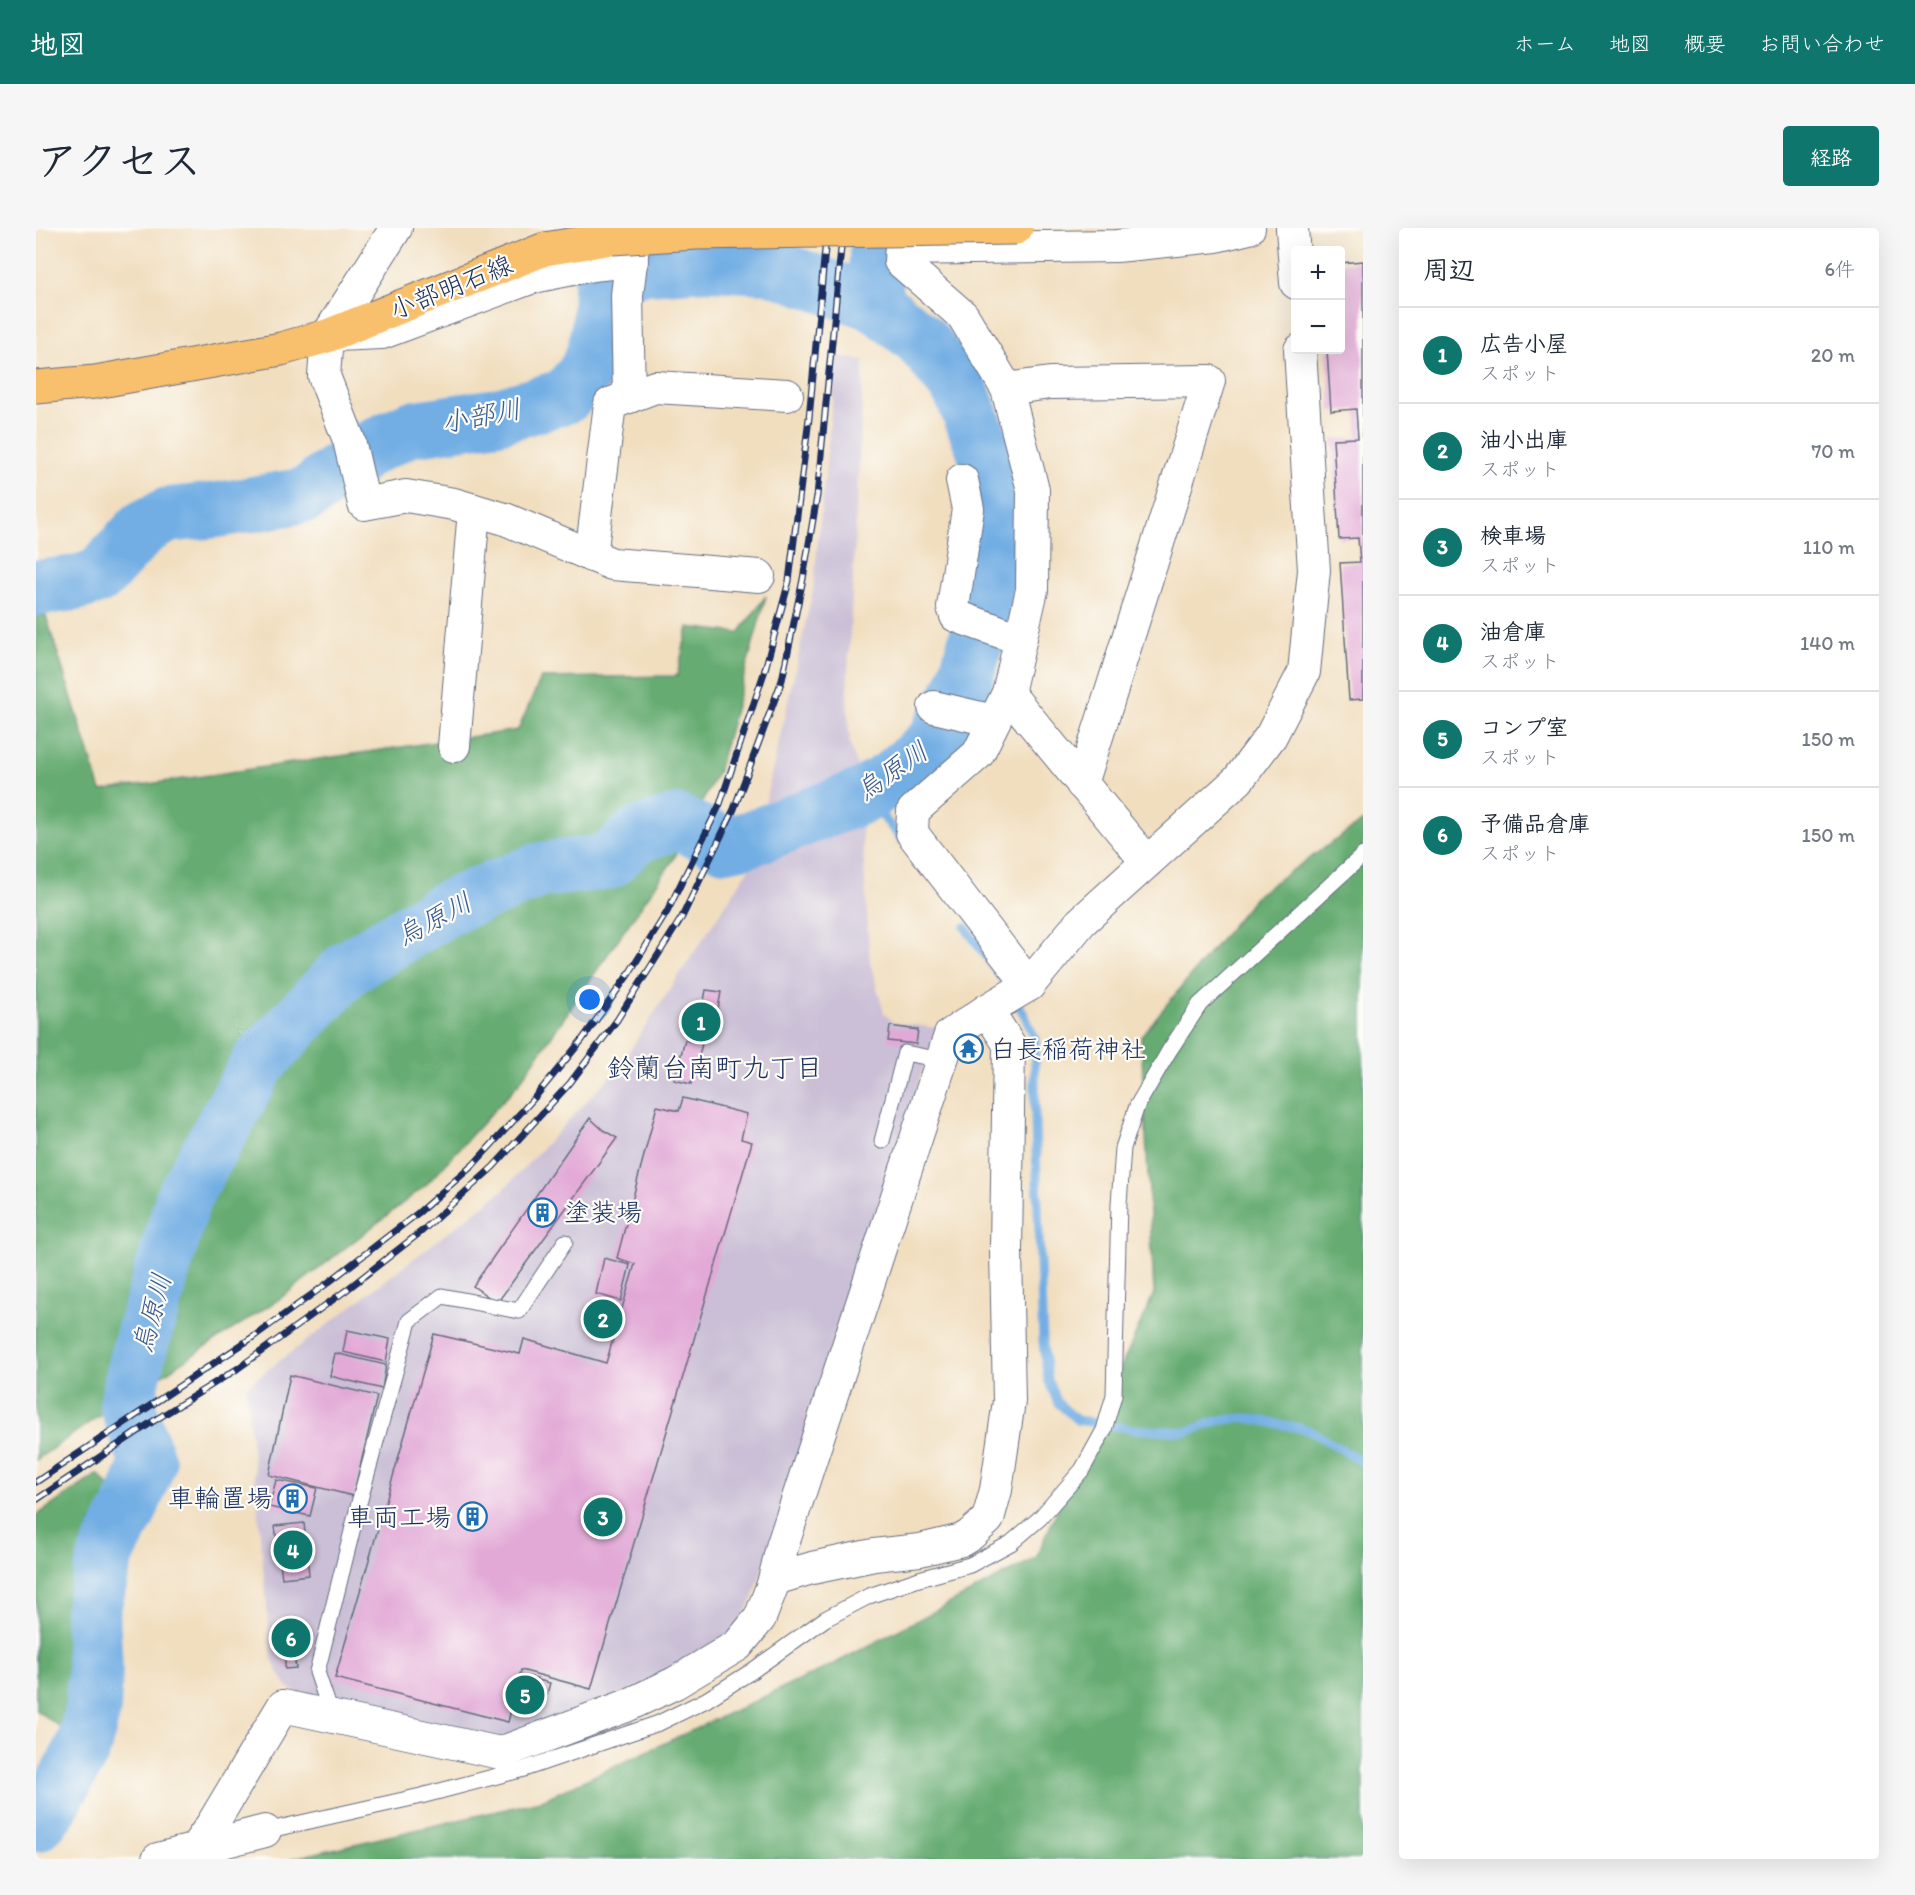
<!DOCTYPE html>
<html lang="ja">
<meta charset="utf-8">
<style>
body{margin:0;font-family:Itim,"Klee One",sans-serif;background:#f6f6f7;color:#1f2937}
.controls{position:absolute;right:18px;top:18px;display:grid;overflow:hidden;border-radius:6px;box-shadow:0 6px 24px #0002}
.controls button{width:54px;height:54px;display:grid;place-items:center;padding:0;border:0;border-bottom:2px solid #e0e1e3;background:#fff;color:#1f2937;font:30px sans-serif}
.you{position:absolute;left:554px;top:772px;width:21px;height:21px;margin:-15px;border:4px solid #fff;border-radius:50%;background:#1a73e8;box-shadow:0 0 0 9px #1a73e833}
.badge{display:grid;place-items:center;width:39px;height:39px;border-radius:50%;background:#0f766e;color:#fff;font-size:20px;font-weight:700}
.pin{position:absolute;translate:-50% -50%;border:3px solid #fff;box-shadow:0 2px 6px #0006}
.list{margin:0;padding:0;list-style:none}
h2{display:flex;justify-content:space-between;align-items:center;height:78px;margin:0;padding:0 24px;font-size:26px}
h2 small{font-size:20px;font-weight:400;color:#747a83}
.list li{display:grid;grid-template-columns:39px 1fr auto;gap:18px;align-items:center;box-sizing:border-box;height:96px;padding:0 24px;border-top:2px solid #e0e1e3}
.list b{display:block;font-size:22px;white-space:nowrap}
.list p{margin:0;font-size:20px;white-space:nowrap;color:#747a83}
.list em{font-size:20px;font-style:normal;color:#747a83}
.map{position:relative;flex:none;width:1327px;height:1631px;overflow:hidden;border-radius:6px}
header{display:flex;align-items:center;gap:36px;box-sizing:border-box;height:84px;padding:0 30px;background:#0f766e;color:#fff}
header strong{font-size:28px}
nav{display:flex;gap:33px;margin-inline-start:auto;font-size:21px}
.intro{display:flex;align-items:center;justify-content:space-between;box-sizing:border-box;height:144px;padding:0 36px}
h1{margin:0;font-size:42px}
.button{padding:15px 27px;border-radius:6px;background:#0f766e;color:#fff;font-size:21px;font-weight:700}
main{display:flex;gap:36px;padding:0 36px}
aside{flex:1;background:#fff;border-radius:6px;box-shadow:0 6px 24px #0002}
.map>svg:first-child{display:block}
.industrial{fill:#cabfd6}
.forest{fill:#66ac72;stroke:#406e68;stroke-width:1.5}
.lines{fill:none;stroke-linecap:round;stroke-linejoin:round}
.stream{stroke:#72aee4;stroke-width:9}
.river{stroke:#72aee4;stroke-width:56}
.building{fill:#e2a9d7}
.service-casing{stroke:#666c80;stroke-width:17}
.minor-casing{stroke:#666c80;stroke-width:34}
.primary-casing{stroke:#666c80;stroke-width:35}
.service{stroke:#fff;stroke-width:15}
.minor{stroke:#fff;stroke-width:32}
.primary{stroke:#f8bf6c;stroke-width:33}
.rail-casing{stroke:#1b2f5e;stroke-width:7}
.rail{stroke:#fdfcf7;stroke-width:4.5;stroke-dasharray:14;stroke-linecap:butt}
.primary-bridge-casing{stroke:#666c80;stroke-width:35;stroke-linecap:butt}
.primary-bridge{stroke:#f8bf6c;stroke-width:33}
.labels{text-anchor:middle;stroke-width:4.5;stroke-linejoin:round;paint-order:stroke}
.street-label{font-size:26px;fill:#1b2f5e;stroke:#fdfcf7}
.poi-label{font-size:26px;fill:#1b2f5e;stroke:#fdfcf7;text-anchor:start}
.water-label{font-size:27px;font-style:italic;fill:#395b8d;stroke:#fdfcf7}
.neighbourhood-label{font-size:27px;fill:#1b2f5e;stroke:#fdfcf7}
</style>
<header>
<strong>地図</strong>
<nav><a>ホーム</a><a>地図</a><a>概要</a><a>お問い合わせ</a></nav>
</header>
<div class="intro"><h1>アクセス</h1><a class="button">経路</a></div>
<main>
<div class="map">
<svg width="1327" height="1631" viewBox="0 0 1327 1631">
<rect width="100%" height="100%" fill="#fdfcf7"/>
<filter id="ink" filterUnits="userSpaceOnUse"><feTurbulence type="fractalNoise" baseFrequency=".0167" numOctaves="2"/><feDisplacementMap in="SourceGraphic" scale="12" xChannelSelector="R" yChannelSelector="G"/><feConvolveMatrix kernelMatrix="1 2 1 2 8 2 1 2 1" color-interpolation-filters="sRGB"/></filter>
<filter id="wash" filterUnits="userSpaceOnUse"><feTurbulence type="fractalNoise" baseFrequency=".008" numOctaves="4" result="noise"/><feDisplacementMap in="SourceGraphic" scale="24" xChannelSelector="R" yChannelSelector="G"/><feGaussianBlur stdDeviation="1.35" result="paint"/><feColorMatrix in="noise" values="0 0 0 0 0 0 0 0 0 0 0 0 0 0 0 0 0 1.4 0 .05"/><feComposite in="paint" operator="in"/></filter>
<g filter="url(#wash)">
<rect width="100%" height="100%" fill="#f1debf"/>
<polygon class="industrial" points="801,128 828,133 811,466 814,516 822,541 834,734 848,785 857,794 901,800 859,923 759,1243 716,1373 695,1408 633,1448 459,1512 273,1472 250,1458 236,1432 210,1158 281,1105 467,962 582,840 709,647 716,633 777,362"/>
<g class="forest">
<polygon points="730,368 682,543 637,632 483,855 390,957 245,1070 60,1190 0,1232 0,387 10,388 65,563 482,502 505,450 641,448 652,399 703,405"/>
<polygon points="1327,593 1327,1631 254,1631 504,1573 792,1439 1000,1330 1118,1065 1105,808 1222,666"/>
<polygon points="62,1246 81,1267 54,1296 38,1367 47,1454 24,1499 0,1482 0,1288"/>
</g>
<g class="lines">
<g class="stream">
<polyline points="829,567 867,613"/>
<polyline points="929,699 968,753 989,788 999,811 999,893 1007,1114 1012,1152 1022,1175 1041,1192 1097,1201 1150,1204 1184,1192 1212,1190 1273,1202 1327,1234"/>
</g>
<g class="river">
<polyline points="838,75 843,0"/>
<polyline points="0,360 40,355 63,348 107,300 132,287 182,282 270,267 334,220 374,201 462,188 530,168 549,145 559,124 564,92 565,59 573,46 611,39 671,35 733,38 838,75 883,110 924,161 949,223 959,288 947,387 928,456 898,514 857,549 829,567 713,611 689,616 641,594 601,607 572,634 504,642 413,679 313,739 223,834 148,968 102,1126 91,1176 112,1235 93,1283 70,1327 56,1384 59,1441 57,1481 47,1520 14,1580 0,1596"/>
</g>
</g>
<g id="blocks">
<g class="building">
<polygon points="1327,33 1327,471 1313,472 1304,335 1324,334 1322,310 1303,311 1297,211 1322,210 1320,181 1295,183 1291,122 1304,122 1304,35"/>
<polygon points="670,762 685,764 681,786 666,783"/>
<polygon points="661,787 673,789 670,802 658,800"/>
<polygon points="854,798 882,802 880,816 852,813"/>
<polygon points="649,812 666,816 655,856 638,852"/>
<polygon points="647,870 711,886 705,911 716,914 555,1461 485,1442 472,1494 299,1450 398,1106 484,1126 488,1111 570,1135 599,1036 581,1030 621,878 643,883"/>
<polygon points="554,890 567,902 581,910 461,1075 437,1058"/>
<polygon points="568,1030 594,1037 585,1073 560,1066"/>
<polygon points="561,1077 579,1081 573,1105 555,1100"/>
<polygon points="311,1102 354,1111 350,1134 307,1124"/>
<polygon points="299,1125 350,1137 346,1161 294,1148"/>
<polygon points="254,1147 341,1168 317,1268 233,1247"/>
<polygon points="240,1252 281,1260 274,1288 233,1279"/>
<polygon points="268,1295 273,1347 246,1350 239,1298"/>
<polygon points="263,1393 265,1424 248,1427 245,1396"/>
<polygon points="258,1428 260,1440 249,1441 249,1430"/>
<polygon points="486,1447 501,1450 492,1486 477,1484"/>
<polygon points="502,1452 514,1455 508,1477 496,1475"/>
</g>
</g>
</g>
<g filter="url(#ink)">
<use href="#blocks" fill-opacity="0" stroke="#666c80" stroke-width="1.5"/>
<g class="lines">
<defs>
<g id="service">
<polyline points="846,913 869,825 905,832"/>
<polyline points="291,1487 292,1477 281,1444 323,1275 373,1093 406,1068 483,1083 529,1014"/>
<polyline points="229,1603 385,1568 488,1541 623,1495 670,1472 716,1443 789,1391 833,1368 883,1351 934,1337 975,1315 1004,1290 1046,1242 1068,1202 1078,1167 1083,976 1087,920 1101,878 1133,823 1164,776 1327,627"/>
</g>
<g id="minor">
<polyline points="360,0 291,108 288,148 313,212 328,276 370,268 418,276 469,291 576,336 723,348"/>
<polyline points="866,0 864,33 927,88 971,161 997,262 996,362 972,465 942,526 877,583 876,605 993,757"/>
<polyline points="1256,0 1260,55"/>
<polyline points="865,21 1081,18 1180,8 1213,0"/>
<polyline points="300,107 346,105 497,49 556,37 596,33"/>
<polyline points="971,161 1014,155 1173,153 1046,556"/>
<polyline points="593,169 591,67 598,11"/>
<polyline points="926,252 932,281 917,379 920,388 973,407 985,408"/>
<polyline points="555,328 574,176 619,159 751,167"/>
<polyline points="972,465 1111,634"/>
<polyline points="898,479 958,493"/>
<polyline points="418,518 438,282"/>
<polyline points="739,1351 776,1340 838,1327 884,1322 926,1312 934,1307 952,1291 960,1262 973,1173 970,1022 973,816 951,782"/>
<polyline points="159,1621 177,1595 247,1478 464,1525 590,1478 639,1455 702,1417 724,1390 737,1356 746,1319 914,807 951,782 993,757 1045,694 1202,552 1235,508 1268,444 1278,342 1264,122"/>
<polyline points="122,1631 229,1603"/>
</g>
<polyline id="primary" points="0,159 59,154 245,121 291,108 509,21 576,10"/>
</defs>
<use href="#service" class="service-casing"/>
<use href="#minor" class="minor-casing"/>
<use href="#primary" class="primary-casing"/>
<use href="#service" class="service"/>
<use href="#minor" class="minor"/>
<use href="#primary" class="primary"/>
<defs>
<g id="rail">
<polyline points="0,1254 217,1109 289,1057 382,985 437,937 499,869 546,812 592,747 631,684 684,576 728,445 753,353 773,190 791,0"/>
<polyline points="0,1272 116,1194 201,1141 309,1063 386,1003 457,939 534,855 581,792 646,689 698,581 746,452 767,351 781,268 807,0"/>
</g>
</defs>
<use href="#rail" class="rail-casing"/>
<use href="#rail" class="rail"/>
<defs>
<polyline id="primary-bridge" points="576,10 661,5 980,0"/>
</defs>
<use href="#primary-bridge" class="primary-bridge-casing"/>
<use href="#primary-bridge" class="primary-bridge"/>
</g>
</g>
<defs>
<symbol id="temple-ring" viewBox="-11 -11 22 22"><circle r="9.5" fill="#fdfcf7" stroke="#1f6fb2" stroke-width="1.5"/><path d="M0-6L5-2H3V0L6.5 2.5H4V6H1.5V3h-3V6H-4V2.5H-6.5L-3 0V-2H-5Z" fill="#1f6fb2"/></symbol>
<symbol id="building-ring" viewBox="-11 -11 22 22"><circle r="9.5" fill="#fdfcf7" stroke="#1f6fb2" stroke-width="1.5"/><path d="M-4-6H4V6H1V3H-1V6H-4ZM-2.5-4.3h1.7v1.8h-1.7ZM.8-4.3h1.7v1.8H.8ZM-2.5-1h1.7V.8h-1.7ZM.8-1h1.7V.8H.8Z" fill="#1f6fb2"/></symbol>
</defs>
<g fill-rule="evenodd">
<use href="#temple-ring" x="916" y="804" width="33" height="33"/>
<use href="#building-ring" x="490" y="968" width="33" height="33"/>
<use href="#building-ring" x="240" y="1254" width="33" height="33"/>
<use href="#building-ring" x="420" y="1272" width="33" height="33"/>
</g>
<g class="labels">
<g class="street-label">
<text transform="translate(415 59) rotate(-22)" y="9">小部明石線</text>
</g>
<g class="poi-label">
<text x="954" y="830">白長稲荷神社</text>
<text x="528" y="993">塗装場</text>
<text x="236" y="1279" text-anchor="end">車輪置場</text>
<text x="415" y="1298" text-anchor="end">車両工場</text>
</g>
<g class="water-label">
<text transform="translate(445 188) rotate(-11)" y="9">小部川</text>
<text transform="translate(856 543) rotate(-35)" y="9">烏原川</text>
<text transform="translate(398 691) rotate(-28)" y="9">烏原川</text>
<text transform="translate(116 1085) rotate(-75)" y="9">烏原川</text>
</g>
<g class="neighbourhood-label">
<text x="679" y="849">鈴蘭台南町九丁目</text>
</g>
</g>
</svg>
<div class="controls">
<button>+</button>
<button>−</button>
</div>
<div class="you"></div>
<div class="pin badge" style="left:665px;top:794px">1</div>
<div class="pin badge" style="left:567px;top:1091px">2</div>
<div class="pin badge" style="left:567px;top:1289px">3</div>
<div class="pin badge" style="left:257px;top:1322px">4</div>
<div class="pin badge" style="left:489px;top:1467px">5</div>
<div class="pin badge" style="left:255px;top:1410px">6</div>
</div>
<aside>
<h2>周辺<small>6件</small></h2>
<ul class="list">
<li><span class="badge">1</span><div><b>広告小屋</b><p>スポット</p></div><em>20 m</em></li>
<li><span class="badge">2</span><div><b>油小出庫</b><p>スポット</p></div><em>70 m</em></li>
<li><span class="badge">3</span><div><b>検車場</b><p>スポット</p></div><em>110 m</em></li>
<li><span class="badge">4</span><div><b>油倉庫</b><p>スポット</p></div><em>140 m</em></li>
<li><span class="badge">5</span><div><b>コンプ室</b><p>スポット</p></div><em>150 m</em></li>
<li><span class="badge">6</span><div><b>予備品倉庫</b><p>スポット</p></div><em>150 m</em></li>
</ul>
</aside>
</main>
